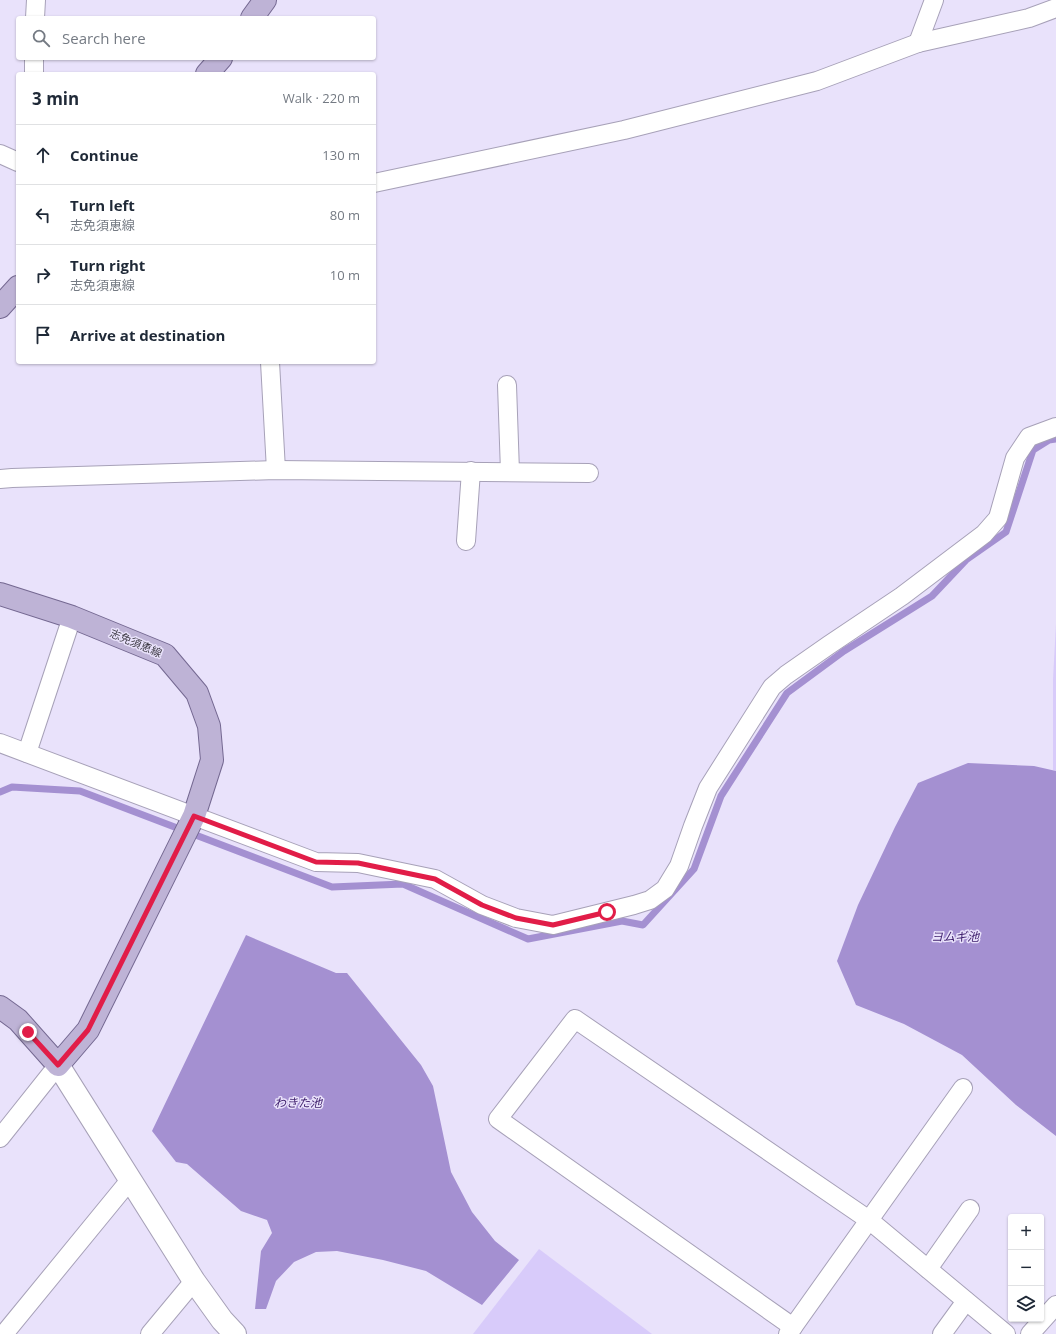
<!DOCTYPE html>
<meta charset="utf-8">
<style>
body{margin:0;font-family:"Open Sans","Noto Sans JP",sans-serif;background:#f2f2f3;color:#1f2937}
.controls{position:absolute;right:12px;bottom:12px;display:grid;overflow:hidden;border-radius:4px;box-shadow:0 1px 3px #0004}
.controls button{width:36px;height:36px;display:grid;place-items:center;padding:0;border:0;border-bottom:1px solid #e0e1e3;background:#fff;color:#1f2937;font:20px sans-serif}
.stop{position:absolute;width:12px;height:12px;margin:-9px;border:3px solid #e11d48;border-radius:50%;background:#fff}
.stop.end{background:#e11d48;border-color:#fff;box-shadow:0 1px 4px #0008}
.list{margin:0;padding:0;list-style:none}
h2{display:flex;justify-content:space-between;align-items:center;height:52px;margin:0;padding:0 16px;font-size:17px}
h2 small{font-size:13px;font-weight:400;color:#747a83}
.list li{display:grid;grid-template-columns:26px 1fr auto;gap:12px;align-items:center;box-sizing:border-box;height:60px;padding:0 16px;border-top:1px solid #e0e1e3}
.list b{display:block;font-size:15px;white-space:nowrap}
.list p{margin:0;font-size:13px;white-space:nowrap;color:#747a83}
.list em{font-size:13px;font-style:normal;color:#747a83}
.icon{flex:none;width:22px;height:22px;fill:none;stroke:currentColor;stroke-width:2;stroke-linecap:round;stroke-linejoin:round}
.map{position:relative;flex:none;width:1056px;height:1334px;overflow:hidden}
.search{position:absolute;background:#fff;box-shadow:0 1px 3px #0004;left:16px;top:16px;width:360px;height:44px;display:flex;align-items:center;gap:10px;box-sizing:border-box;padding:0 14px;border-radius:4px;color:#747a83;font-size:15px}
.panel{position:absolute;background:#fff;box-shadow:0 1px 3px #0004;left:16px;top:72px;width:360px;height:292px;border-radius:4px}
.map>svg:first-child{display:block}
.green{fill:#d8cbfa}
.water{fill:#a490d1}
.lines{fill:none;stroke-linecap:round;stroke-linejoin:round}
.stream{stroke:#a490d1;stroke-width:7}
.street-casing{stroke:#a7a1b8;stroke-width:20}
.secondary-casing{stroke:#a7a1b8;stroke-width:24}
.primary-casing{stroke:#746891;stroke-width:24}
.street{stroke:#fff;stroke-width:18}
.secondary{stroke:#fff;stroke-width:22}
.primary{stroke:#beb3d6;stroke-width:22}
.route{stroke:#e11d48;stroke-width:5}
.labels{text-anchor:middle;stroke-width:3;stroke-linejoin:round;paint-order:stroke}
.street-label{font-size:11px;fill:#3d3a44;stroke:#e9e2fb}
.water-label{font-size:12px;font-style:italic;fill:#40216e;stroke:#e9e2fb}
</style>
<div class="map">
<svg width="1056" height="1334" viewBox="0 0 1056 1334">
<rect width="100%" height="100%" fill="#e9e2fb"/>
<g class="green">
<polygon points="1056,624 1056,771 1053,770 1053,679"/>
<polygon points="539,1249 652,1334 473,1334"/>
</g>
<g class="water">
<polygon points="968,763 1034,766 1056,771 1056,1136 1016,1105 962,1055 904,1024 856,1005 837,961 858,905 895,827 918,783"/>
<polygon points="246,935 336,973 347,973 421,1065 433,1086 451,1172 472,1212 495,1241 519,1260 482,1305 426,1271 383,1260 337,1251 316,1252 294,1262 276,1281 266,1309 255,1309 261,1251 272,1233 267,1220 241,1211 187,1164 176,1162 152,1131"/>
</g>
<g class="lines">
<polyline class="stream" points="0,792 12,787 80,791 332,887 403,884 528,939 622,921 643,925 694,869 721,796 787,693 844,651 932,596 966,560 1006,532 1033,450 1049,440 1056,439"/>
<defs>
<g id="street">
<polyline points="35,18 36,0"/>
<polyline points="918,43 934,0"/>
<polyline points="34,74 34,58"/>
<polyline points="0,154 18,162"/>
<polyline points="374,183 624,130 817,81 918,43 1029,18 1056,8"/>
<polyline points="270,362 276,470"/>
<polyline points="507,385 510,472"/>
<polyline points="0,479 12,478 276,470 589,473"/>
<polyline points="466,541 471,471"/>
<polyline points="0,743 316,862 358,863 435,879 482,905 516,918 553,925 634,905 650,900 665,889 679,866 693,826 708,788 772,687 786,675 829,645 902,596 984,534 998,518 1015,458 1029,437 1056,427"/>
<polyline points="27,753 72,617"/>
<polyline points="0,1138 58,1065"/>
<polyline points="928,1269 970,1209"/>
<polyline points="793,1327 498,1119 575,1019 869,1220 1006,1334"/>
<polyline points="4,1334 130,1180"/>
<polyline points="150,1334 194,1281"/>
<polyline points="788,1334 963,1088"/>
<polyline points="942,1334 966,1301"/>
<polyline points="1030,1334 1056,1305"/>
</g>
<polyline id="secondary" points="58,1065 194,1281 222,1320 235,1334"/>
<g id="primary">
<polyline points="252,18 265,0"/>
<polyline points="207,74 221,58"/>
<polyline points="0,307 18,287"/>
<polyline points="0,594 72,617 165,655 197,693 209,726 212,760 194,816 88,1030 58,1065 18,1020 0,1007"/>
</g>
</defs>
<use href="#street" class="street-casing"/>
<use href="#secondary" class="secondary-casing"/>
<use href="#primary" class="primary-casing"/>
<use href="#street" class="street"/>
<use href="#secondary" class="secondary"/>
<use href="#primary" class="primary"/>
</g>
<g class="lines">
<polyline class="route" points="28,1032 58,1065 88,1030 194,816 316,862 358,863 435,879 482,905 516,918 553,925 607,912"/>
</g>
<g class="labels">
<g class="street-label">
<text transform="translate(136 643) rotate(23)" y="4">志免須恵線</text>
</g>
<g class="water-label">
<text x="955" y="941">ヨムギ池</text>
<text x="298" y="1107">わきた池</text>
</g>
</g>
</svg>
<div class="controls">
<button>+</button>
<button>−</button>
<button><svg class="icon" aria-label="layers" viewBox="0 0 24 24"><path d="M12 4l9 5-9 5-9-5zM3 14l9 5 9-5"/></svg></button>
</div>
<div class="stop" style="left:607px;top:912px"></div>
<div class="stop end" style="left:28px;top:1032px"></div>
<div class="search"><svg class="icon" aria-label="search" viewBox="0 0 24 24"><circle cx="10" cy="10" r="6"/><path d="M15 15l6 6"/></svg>Search here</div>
<section class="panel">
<h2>3 min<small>Walk · 220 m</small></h2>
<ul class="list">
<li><svg class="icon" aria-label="ahead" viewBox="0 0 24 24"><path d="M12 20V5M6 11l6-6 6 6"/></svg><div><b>Continue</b></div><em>130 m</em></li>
<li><svg class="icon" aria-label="left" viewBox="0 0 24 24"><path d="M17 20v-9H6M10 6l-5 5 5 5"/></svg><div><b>Turn left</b><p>志免須恵線</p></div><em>80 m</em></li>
<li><svg class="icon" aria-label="right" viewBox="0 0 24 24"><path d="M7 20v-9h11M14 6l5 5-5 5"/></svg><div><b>Turn right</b><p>志免須恵線</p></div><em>10 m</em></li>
<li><svg class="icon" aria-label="arrive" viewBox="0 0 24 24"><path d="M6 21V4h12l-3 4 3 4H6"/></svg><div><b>Arrive at destination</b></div></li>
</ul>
</section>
</div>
